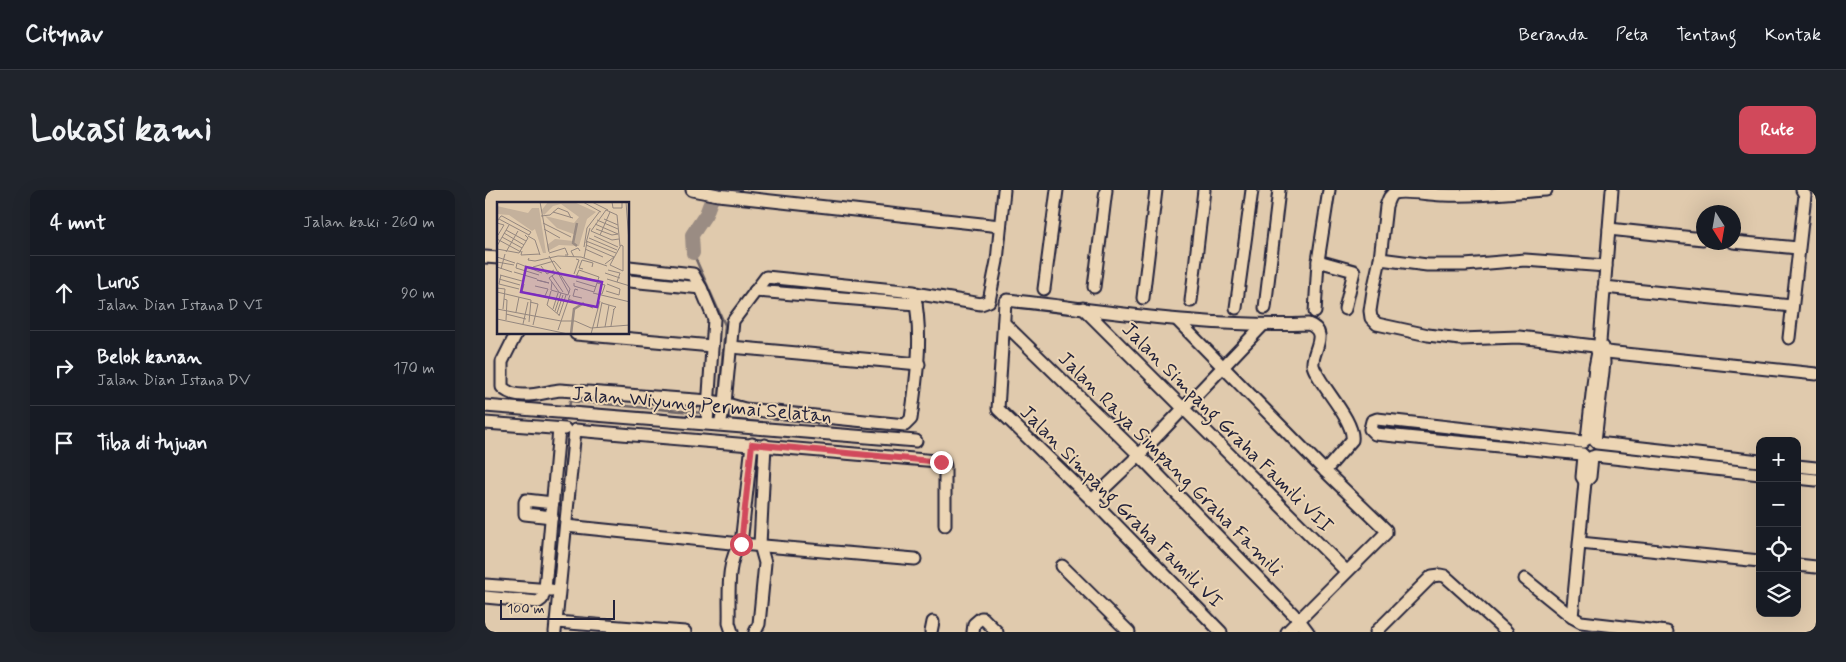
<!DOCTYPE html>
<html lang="id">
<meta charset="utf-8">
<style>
body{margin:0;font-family:Mynerve,sans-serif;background:#20242c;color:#f1f3f6}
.controls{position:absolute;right:15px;bottom:15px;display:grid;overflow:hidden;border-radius:10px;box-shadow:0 5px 20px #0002}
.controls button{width:45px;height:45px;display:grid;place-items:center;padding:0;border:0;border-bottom:1px solid #363941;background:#171b24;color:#f1f3f6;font:25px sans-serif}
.compass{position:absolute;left:1211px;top:15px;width:45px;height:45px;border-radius:50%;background:#171b24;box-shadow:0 5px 20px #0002;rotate:169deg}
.scale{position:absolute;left:15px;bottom:12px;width:115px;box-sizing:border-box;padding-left:5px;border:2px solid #22223b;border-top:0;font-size:14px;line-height:18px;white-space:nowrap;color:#22223b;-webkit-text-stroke:4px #ecd5b4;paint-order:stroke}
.stop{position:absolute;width:15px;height:15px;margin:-11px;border:4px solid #d1495b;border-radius:50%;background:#fff}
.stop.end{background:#d1495b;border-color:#fff;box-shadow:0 1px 5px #0008}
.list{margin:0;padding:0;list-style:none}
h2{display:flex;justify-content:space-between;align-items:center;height:65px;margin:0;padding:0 20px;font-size:21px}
h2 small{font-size:16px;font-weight:400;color:#9ea1a6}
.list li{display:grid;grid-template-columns:32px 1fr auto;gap:15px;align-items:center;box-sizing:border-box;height:75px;padding:0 20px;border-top:1px solid #363941}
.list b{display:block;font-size:19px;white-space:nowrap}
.list p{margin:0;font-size:16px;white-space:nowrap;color:#9ea1a6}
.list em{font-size:16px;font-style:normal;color:#9ea1a6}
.icon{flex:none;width:28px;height:28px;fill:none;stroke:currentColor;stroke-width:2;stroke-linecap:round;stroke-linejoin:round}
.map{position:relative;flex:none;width:1331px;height:442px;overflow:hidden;border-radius:10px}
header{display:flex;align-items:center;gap:30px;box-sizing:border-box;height:70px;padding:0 25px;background:#171b24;border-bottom:1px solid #363941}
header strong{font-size:24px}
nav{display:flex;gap:28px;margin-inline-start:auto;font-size:18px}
.intro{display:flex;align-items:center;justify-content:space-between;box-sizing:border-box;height:120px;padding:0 30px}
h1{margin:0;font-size:35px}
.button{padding:12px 22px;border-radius:10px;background:#d1495b;color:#fff;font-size:18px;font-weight:700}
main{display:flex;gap:30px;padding:0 30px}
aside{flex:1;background:#171b24;border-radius:10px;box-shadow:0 5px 20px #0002}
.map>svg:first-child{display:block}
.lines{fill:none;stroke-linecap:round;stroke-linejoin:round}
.stream{stroke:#6a6266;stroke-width:2.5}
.river{stroke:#9a8c83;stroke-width:14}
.minor-casing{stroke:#22223b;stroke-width:15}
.minor{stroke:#ecd5b4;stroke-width:11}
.route{stroke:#d1495b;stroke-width:6}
.labels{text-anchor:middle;stroke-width:4;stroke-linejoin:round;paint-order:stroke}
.street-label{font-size:20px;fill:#22223b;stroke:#ecd5b4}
.inset-river{fill:none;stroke:#9a8c83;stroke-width:2.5}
.inset-road{fill:none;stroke:#94877f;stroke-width:1}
.view{fill:#7b2cbf;fill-opacity:0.15;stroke:#7b2cbf;stroke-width:2.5}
.inset-edge{fill:none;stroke:#22223b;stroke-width:2.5}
</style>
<header>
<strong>Citynav</strong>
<nav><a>Beranda</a><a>Peta</a><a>Tentang</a><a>Kontak</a></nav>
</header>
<div class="intro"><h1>Lokasi kami</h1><a class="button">Rute</a></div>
<main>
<aside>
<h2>4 mnt<small>Jalan kaki · 260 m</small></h2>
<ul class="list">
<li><svg class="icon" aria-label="ahead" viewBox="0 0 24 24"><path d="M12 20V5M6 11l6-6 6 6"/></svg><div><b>Lurus</b><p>Jalan Dian Istana D VI</p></div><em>90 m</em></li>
<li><svg class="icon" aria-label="right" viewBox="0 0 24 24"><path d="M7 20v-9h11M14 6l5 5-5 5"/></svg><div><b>Belok kanan</b><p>Jalan Dian Istana DV</p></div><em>170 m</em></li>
<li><svg class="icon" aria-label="arrive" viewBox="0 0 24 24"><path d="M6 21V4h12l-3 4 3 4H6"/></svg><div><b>Tiba di tujuan</b></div></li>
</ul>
</aside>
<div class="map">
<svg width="1331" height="442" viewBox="0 0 1331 442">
<rect width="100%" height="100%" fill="#e0caad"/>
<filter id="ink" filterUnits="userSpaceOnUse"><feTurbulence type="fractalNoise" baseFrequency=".02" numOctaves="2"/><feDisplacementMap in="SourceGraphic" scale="10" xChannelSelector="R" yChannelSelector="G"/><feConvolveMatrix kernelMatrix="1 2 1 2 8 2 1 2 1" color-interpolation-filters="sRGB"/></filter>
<g filter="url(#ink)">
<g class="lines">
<g class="stream">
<polyline points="208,63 240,135 234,208"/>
<polyline points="84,219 85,211 218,223"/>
<polyline points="77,313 83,242"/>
</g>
<polyline class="river" points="208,63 207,45 221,24 230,0"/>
<defs>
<g id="minor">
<polyline points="207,0 233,5 515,36"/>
<path d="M1061 0C1027 2 994 7 959 5 947 5 919 0 909 3 904 5 903 11 901 16L895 69 888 101 885 121 886 128 892 134 943 145 975 149 1034 147 1118 157"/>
<polyline points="1124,39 1218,49"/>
<polyline points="1248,52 1313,58"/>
<polyline points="0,67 14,68"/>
<polyline points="895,69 942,75 980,75 1040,70 1121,76"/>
<polyline points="833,71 869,81 860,119"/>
<polyline points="144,77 208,84 216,98 229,129 222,233"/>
<polyline points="144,91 216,98"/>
<polyline points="609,97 621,0"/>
<polyline points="1119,97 1307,116"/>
<polyline points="559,99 572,0"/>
<polyline points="270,101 431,114"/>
<polyline points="429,103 496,114 504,111 512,71 519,0"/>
<polyline points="658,108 671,0"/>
<polyline points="706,111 719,0"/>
<polyline points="598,118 861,381"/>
<polyline points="751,118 767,0"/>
<polyline points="780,118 794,0"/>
<polyline points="830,122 833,71 844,0"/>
<polyline points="693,131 840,281 901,340 901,343 802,442"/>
<polyline points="519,133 654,265 814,430 823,442"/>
<path d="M31 144 17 172V197C31 212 58 202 75 200L224 211 238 213C245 215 253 217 260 219L420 235 426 229C432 184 438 147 429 102L281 87 248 131 240 213 235 234"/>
<polyline points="91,144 227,156"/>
<polyline points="1304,148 1320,5 1317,0"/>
<polyline points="246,157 434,174"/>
<polyline points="1112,161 1331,184"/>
<polyline points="0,216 431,251"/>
<polyline points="0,233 80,239"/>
<polyline points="1102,249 1110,177 1115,152 1127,0"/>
<polyline points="1110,251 1119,173 1118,157"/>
<polyline points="1112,253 1275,271"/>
<polyline points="1097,264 890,244 885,239 887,231 892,229 1098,252"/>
<polyline points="1099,266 1097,287 1100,292 1105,287 1107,267"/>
<polyline points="1110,266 1275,284"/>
<polyline points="1312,276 1331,278"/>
<polyline points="1312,288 1331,290"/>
<polyline points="607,310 654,265 778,135"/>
<polyline points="67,327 40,324 40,312 41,310 68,313"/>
<polyline points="81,336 256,354 430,369"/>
<polyline points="1095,353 1275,371"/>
<polyline points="256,354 267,254"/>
<polyline points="1312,375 1331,377"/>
<polyline points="577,376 644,442"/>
<polyline points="1040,389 1087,427 1096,432 1182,442"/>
<polyline points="0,395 66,400"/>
<polyline points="0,407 53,412 57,409 60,399 74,239"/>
<polyline points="1087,427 1100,292"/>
<polyline points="71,432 200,442"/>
<polyline points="70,442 90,240 452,271 459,273 460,276 460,335"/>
<path d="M247 442 244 433C245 411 240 370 256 354"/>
<polyline points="270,442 274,434 280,373 275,355 280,255"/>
<polyline points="446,442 448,432"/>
<polyline points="488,442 489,434 496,428 498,428 512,442"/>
<path d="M736 442 607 310 513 219 520 112 522 110C623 121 722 138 823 134 846 142 826 162 828 175 828 176 830 181 831 182 839 200 870 232 867 250L840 281"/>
<polyline points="891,442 947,386 955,385 960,386 1022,442"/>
</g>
</defs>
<use href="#minor" class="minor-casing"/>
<use href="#minor" class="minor"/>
</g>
</g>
<g class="lines" filter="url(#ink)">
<polyline class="route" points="256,354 267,254 456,272"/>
</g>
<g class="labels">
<g class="street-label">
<text transform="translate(217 214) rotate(5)" y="7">Jalan Wiyung Permai Selatan</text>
<text transform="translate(743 237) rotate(45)" y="7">Jalan Simpang Graha Famili VII</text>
<text transform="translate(686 273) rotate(45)" y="7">Jalan Raya Simpang Graha Famili</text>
<text transform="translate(637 316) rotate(45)" y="7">Jalan Simpang Graha Famili VI</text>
</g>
</g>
<g transform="translate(12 12)">
<rect width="132" height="132" fill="#e0caad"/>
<path d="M51 0H77L99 10 90 17 82 44 62 43 51 49 50 43 58 37 76 39 79 33 60 26 48 14 77 21 82 15 64 2 56 4 47 13 44 9ZM0 4 31 11 35 6H42L49 51H46L38 27 35 29 12 13 0 12Z" fill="#c4b19c"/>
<path class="inset-river" d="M80 21 76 41 80 44M74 132 77 107 87 101"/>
<path class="inset-road" d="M43 0 52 50M86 0 104 10M95 0 111 8M115 0 116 6H125V0M129 0 132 40M56 10 76 16M44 14 53 13 61 6 71 10 74 16M107 17 121 23M100 18 121 27M0 20 1 18 4 14H5L34 30 32 33 2 17M0 21 7 23 1 33M46 21 74 35M98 22 121 32M47 27 63 36M99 27 115 33 121 32M9 28 29 39M7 31 27 43M103 33 113 10M31 34 38 38 43 53M97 34 121 45M5 35 25 46M92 36 120 48M0 37 24 50M122 37 115 38 94 29 109 8 120 13 123 44M89 39 119 51M89 41 93 26M89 43 117 55 108 62M124 43 126 44V69L113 63ZM0 44 12 23M87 45 90 26 103 9M0 47 22 51 31 36 28 33M88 47 106 55M25 49 24 53 43 52M9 50 21 29M52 51 68 46 71 53H68M52 54 72 91M0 55 18 61M77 55 74 49 81 46 83 49M32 56 31 58 38 59 61 54 84 55 110 64M87 56 90 40M0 60 17 63M44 64 50 72 57 68M0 65 15 70M36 65 57 59 64 67M4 67 8 52M86 67 82 66 85 58 96 61 95 65M111 68 123 71 120 80M17 70 40 77M59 71 52 76 62 90M108 71 123 76M77 72 82 58 79 57M3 73 25 79M4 73 2 82 22 87M42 73 19 66 20 61 45 71M79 73 100 79M55 74 66 90M2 77 23 83M110 77 133 84M40 78 52 81 40 78M79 79 99 85M55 80 54 88 71 93 73 87 61 69M77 81V84L97 90 102 75 82 68 79 75M100 81 108 83 105 92H102M27 82 25 90 48 94 51 87 38 84M0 86 8 87 6 107M81 88 78 87 76 94 85 96M54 89 50 103 62 113M109 89 122 93 123 87 110 82M0 90 34 98M96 91 133 100M7 97 10 98 9 118M71 97 96 106M33 100 41 102 36 123M105 101 119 105 116 108M0 107 64 119H78L94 126 133 123M56 107 61 91M58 109 64 91M19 110 22 95M60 111 66 93M9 112 29 117M62 114 69 93M0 117 71 132M32 120 34 98M26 122 31 100M114 124 117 107M108 125 112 103M100 126 105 100M61 128 73 93M94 132 103 99"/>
<path class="view" d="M29 65 105 80 100 105 24 90Z"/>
<rect width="132" height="132" class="inset-edge"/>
</g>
</svg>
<div class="controls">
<button>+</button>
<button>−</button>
<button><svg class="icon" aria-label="locate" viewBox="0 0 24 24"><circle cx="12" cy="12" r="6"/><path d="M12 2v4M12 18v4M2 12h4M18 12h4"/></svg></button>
<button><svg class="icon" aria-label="layers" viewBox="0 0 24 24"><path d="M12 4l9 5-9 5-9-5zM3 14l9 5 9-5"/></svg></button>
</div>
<svg class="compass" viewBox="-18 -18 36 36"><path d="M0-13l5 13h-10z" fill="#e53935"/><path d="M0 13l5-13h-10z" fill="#9ea1a6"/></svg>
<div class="scale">100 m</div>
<div class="stop" style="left:256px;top:354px"></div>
<div class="stop end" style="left:456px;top:272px"></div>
</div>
</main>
